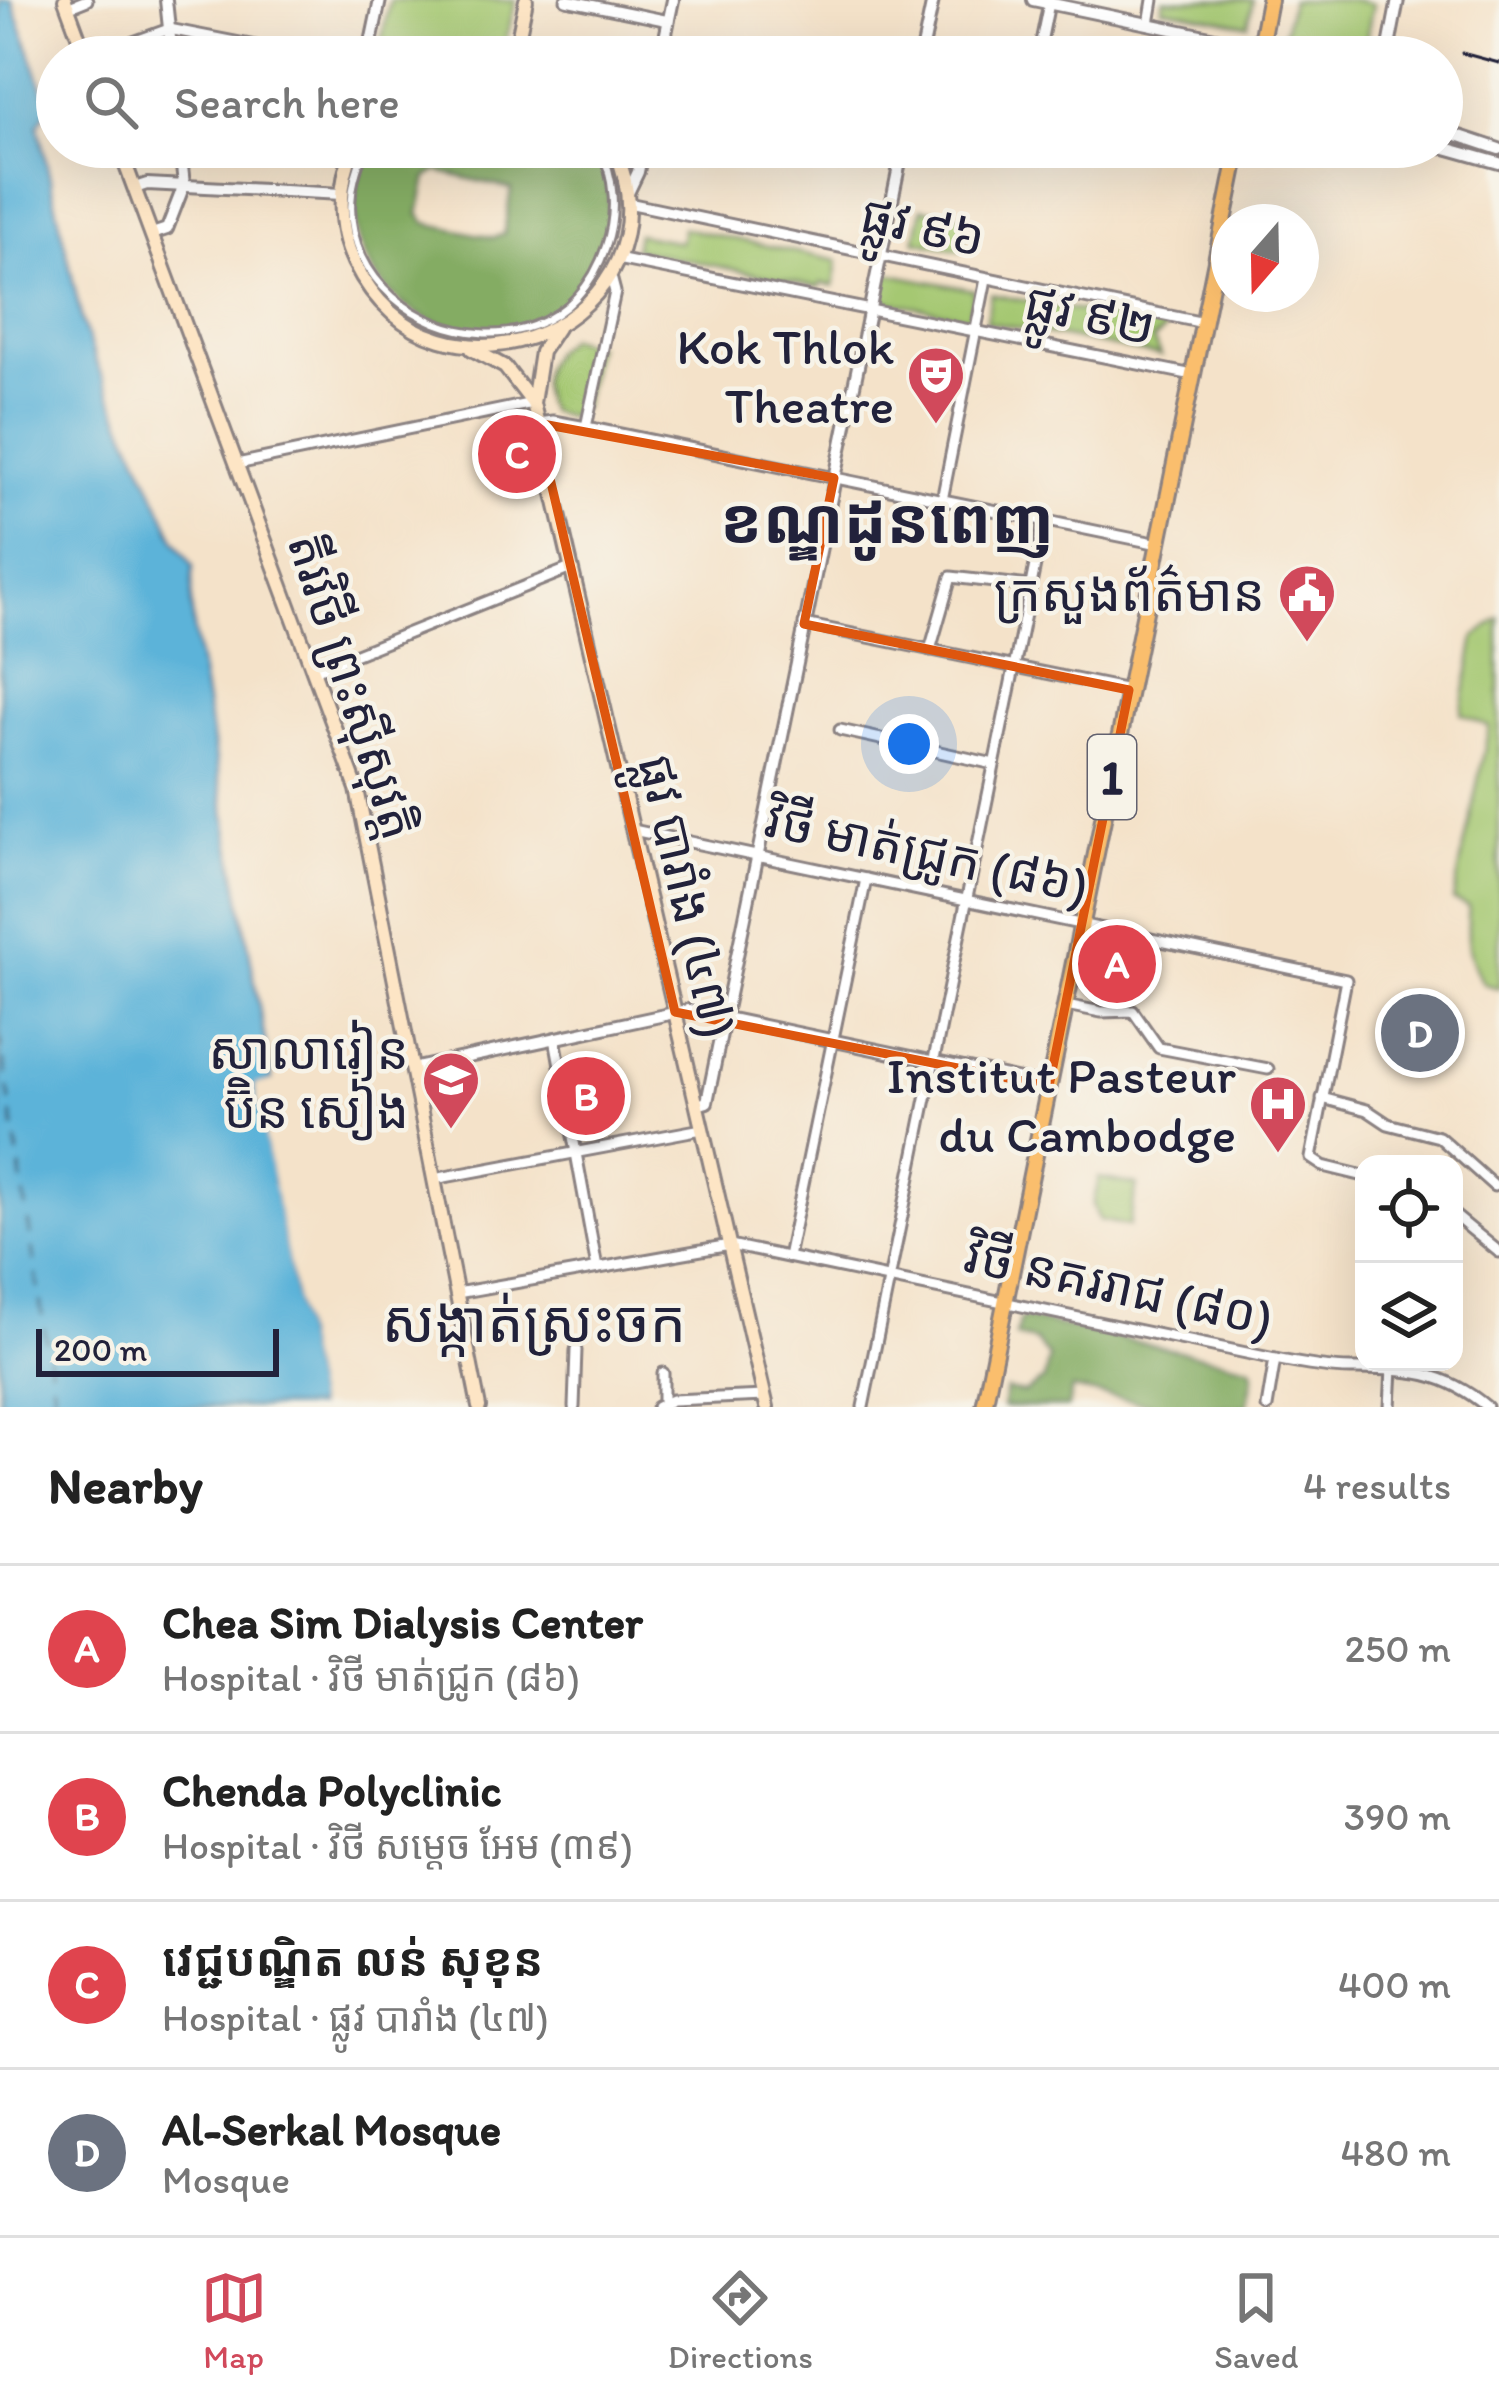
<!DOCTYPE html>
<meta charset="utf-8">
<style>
body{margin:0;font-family:Itim,"Noto Sans Khmer",sans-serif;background:#f6f6f6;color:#222}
.controls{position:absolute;right:36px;bottom:36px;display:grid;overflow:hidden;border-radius:24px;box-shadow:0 12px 48px #0002}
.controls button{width:108px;height:108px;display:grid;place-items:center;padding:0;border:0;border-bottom:3px solid #e0e0e0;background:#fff;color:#222;font:60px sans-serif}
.compass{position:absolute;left:1211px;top:204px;width:108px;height:108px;border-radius:50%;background:#fff;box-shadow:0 12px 48px #0002;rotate:200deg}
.scale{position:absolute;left:36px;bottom:30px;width:243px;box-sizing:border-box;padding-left:12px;border:6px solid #22223b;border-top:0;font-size:33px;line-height:42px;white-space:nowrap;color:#22223b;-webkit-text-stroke:9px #f7f3e8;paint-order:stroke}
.you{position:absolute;left:909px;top:744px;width:42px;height:42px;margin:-30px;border:9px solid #fff;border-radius:50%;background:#1a73e8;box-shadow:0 0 0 18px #1a73e833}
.badge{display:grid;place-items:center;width:78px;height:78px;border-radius:50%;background:#d1495b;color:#fff;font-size:39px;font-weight:700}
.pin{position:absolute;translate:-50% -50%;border:6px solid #fff;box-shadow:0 3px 12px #0006}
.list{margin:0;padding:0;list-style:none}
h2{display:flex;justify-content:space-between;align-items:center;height:156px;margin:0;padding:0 48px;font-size:51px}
h2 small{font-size:39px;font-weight:400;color:#767676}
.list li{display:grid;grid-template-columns:78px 1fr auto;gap:36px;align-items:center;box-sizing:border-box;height:168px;padding:0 48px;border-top:3px solid #e0e0e0}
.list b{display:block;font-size:45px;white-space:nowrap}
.list p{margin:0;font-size:39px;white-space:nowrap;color:#767676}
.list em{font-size:39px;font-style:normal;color:#767676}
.icon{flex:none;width:66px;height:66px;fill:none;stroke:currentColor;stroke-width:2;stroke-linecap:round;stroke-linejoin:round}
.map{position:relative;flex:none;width:1499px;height:1407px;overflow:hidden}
.search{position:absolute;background:#fff;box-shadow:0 12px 48px #0002;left:36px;right:36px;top:36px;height:132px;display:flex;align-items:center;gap:30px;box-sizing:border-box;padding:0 42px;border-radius:66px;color:#767676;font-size:45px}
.sheet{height:828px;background:#fff}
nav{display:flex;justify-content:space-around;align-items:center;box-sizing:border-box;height:168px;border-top:3px solid #e0e0e0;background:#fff;font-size:33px;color:#767676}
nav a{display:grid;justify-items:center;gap:6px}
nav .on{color:#d1495b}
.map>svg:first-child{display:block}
.green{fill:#a5c872;stroke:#647556;stroke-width:3}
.forest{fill:#84ac64;stroke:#536750;stroke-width:3;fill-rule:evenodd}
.water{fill:#5cb3d9;stroke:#3f6a8a;stroke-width:3}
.pier{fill:#f4e2c9}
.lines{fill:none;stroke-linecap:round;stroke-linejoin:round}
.ferry{stroke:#365572;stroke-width:3;stroke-dasharray:15 12;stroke-linecap:butt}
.pedestrian-casing{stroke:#8b8282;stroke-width:12}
.minor-casing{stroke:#8b8282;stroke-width:15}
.tertiary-casing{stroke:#8b8282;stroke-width:16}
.secondary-casing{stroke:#8b8282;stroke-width:18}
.trunk-casing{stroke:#8b8282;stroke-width:20}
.pedestrian{stroke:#fff;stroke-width:6}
.minor{stroke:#fff;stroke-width:9}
.tertiary{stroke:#fff;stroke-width:10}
.secondary{stroke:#fde5c5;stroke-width:12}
.trunk{stroke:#fabe6d;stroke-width:14}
.rail{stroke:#22223b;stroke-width:3}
.marked{fill:none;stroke:#de560e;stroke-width:9;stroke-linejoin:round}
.labels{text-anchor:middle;stroke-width:9;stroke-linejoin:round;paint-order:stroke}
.shield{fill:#f7f3e8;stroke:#62616f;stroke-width:3}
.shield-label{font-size:48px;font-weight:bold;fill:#22223b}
.street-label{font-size:51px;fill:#22223b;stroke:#f7f3e8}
.poi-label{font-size:51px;fill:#22223b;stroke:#f7f3e8;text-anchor:end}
.quarter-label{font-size:57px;fill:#22223b;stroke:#f7f3e8}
.district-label{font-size:63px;font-weight:bold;fill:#22223b;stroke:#f7f3e8}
</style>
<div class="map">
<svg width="1499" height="1407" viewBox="0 0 1499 1407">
<rect width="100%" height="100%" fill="#f7f3e8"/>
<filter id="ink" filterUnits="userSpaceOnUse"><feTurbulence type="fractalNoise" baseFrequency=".00833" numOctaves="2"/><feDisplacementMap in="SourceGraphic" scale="24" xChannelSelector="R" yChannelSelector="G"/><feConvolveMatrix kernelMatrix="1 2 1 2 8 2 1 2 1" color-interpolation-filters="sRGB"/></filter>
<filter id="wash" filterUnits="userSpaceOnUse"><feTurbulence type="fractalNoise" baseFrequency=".004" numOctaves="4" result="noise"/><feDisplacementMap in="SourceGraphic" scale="48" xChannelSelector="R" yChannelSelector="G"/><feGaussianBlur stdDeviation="2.7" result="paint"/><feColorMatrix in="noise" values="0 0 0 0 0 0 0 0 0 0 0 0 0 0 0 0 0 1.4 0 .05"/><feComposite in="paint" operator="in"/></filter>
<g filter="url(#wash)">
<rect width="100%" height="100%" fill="#f4e2c9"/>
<g class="green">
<polygon points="390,0 516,0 505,44 495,53 378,57"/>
<polygon points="1164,0 1253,0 1248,25 1162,8"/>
<polygon points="1291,0 1353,0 1373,4 1363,54 1283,37"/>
<polygon points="922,208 969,218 962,251 915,241"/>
<polygon points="683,228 838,261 834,286 821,283 819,287 634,249 637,234 680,242"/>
<polygon points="886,273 974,290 969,317 881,300"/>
<polygon points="991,294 1090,313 1080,326 1084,341 986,322"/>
<polygon points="1093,314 1167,328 1153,340 1161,356 1088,342 1097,329"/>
<path d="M569 338 596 346 583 407 568 417 549 411C532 383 544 355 569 338Z"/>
<path d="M1499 618V988L1484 984C1467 959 1466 937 1469 906L1453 900 1489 727 1461 714 1475 637Z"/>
<polygon points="1099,1178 1137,1185 1129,1226 1099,1220 1093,1205"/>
</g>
<g class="forest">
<path d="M368 147H490L498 151 507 147H597C613 188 615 221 597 261 541 385 349 335 354 200 355 183 363 164 368 147ZM437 171 511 189 504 234 493 238 426 223 419 214 427 178Z"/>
<polygon points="1024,1318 1250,1366 1254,1373 1247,1407 1166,1407 1072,1389 1068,1407 1002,1407 1006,1390 1024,1393 1044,1380 1049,1357 1035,1341 1016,1337 1019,1321"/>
</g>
<polygon class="water" points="0,0 12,0 49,106 38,125 82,321 97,365 175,539 193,566 191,606 198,657 272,1081 255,1085 317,1407 0,1407"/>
<polygon class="pier" points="278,1080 274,1086 261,1089 323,1407 317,1407 254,1084"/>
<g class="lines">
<polyline class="ferry" points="0,1034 56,1407"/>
</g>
</g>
<g filter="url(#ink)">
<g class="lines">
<defs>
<path id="pedestrian" d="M366 147C287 314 550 416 606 246 617 214 615 177 599 147"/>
<g id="minor">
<polyline points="566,0 669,21"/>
<polyline points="67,8 87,0"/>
<polyline points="1149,24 1153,0"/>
<polyline points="92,57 169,29 312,57"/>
<polyline points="1038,57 1049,3"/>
<polyline points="628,203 1204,323"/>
<polyline points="617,259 1193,375"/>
<polyline points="537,423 553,421 586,427 1159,544"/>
<polyline points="586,427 615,292 610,273"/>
<polyline points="237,464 533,403"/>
<polyline points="942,500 986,279"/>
<polyline points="804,624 1129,690"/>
<polyline points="930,650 951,577 1030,586"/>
<polyline points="314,671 571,568"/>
<polyline points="840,730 994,764"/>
<polyline points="633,830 1346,980 1311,1158 1323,1166 1364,1176"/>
<polyline points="1141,974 1150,939"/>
<polyline points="1066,1005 1101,1012 1133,1011 1159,1048 1268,1069"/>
<polyline points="555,1038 597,1268"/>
<polyline points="1322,1098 1367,1110 1388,1124 1439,1137 1494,1186"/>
<polyline points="434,1179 702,1129"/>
<polyline points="1454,1215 1499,1252"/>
<polyline points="788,1257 866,879"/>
<path d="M457 1293 730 1245 1275 1359C1300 1364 1326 1369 1351 1369 1406 1370 1442 1369 1487 1407"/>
<polyline points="663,1402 663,1373"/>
<polyline points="574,1407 576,1350"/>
<polyline points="657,1407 672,1400 765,1396"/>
<polyline points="863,1407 1044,521"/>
<polyline points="1267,1407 1275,1359"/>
<polyline points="1390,1407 1392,1368"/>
</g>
<g id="tertiary">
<polyline points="166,0 172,57"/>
<polyline points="1033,0 1306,57"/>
<polyline points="368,57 380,0"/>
<polyline points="661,57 673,0"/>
<polyline points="921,57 933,0"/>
<polyline points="1387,57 1398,0"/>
<polyline points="1442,130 1499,149"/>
<polyline points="1442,147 1499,163"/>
<polyline points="135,188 147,184 342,194"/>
<polyline points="627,195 638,172 643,147"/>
<polyline points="152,234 167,229 184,185 180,147"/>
<polyline points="412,1069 688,1010 1049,1086"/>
<polyline points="697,1105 707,1102 903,147"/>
</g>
<g id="secondary">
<polyline points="65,0 86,57"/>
<polyline points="521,57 518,39 526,0"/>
<polyline points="119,147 357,789 479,1407"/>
<path d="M354 147C338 182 337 227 354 262 437 432 690 318 614 147"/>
<polyline points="557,328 541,352 533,403 767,1407"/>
<polyline points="472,349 505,367 532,402"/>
</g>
<g id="trunk">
<polyline points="1258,57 1269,0"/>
<polyline points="984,1407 1239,147"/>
</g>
</defs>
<use href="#pedestrian" class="pedestrian-casing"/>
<use href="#minor" class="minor-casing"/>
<use href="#tertiary" class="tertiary-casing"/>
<use href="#secondary" class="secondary-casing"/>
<use href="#trunk" class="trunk-casing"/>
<use href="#pedestrian" class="pedestrian"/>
<use href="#minor" class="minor"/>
<use href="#tertiary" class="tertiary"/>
<use href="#secondary" class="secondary"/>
<use href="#trunk" class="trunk"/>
<polyline class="rail" points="1462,53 1499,63"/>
</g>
</g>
<path class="marked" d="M537 423 834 478 804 624 1129 690 1049 1086 675 1012Z"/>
<defs>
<symbol id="theatre-pin" viewBox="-11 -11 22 30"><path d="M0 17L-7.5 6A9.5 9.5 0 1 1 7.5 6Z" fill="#d1495b" stroke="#f7f3e8"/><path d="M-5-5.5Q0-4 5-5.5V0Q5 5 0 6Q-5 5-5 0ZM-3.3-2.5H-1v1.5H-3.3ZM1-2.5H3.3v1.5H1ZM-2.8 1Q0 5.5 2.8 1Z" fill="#fff"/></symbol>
<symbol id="civic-pin" viewBox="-11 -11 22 30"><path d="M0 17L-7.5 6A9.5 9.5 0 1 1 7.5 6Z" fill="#d1495b" stroke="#f7f3e8"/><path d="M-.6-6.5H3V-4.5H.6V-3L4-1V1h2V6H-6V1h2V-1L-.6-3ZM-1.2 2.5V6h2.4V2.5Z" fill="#fff"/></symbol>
<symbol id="school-pin" viewBox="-11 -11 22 30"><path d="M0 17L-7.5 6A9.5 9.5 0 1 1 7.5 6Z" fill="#d1495b" stroke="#f7f3e8"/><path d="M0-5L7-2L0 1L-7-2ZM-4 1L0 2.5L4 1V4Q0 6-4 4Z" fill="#fff"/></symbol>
<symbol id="hospital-pin" viewBox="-11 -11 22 30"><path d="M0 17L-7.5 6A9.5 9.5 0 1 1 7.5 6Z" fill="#d1495b" stroke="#f7f3e8"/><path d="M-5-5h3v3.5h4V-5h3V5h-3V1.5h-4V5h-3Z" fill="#fff"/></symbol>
</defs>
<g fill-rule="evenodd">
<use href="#theatre-pin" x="903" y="342" width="66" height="90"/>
<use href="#civic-pin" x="1274" y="560" width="66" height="90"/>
<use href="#school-pin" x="418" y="1047" width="66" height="90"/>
<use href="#hospital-pin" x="1245" y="1071" width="66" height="90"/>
</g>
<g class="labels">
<rect class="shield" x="1088" y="735" width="48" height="84" rx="9"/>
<g class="shield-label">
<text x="1112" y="794">1</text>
</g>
<g class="street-label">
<text transform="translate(923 226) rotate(12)" y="18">ផ្លូវ ៩៦</text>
<text transform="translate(1090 314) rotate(12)" y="18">ផ្លូវ ៩២</text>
<text transform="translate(353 686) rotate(72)" y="18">តីរវិថី ព្រះស៊ីសុវត្តិ</text>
<text transform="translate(927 852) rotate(12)" y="18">វិថី មាត់ជ្រូក (៨៦)</text>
<text transform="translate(688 896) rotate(77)" y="18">ផ្លូវ បារាំង (៤៧)</text>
<text transform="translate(1119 1286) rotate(12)" y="18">វិថី នគររាជ (៨០)</text>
</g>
<g class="poi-label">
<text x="894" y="364">Kok Thlok<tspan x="894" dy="59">Theatre</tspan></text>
<text x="1265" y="611">ក្រសួងព័ត៌មាន</text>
<text x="409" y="1069">សាលារៀន<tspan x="409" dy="59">ប៊ិន សៀង</tspan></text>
<text x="1236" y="1093">Institut Pasteur<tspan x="1236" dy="59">du Cambodge</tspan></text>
</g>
<g class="quarter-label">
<text x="534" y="1342">សង្កាត់ស្រះចក</text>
</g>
<g class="district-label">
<text x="887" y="543">ខណ្ឌដូនពេញ</text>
</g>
</g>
</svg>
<div class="controls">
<button><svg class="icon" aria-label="locate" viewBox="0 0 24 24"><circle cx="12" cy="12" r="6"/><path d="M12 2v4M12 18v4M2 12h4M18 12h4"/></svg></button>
<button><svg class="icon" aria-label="layers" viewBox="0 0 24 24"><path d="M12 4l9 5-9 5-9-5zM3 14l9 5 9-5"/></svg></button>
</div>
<svg class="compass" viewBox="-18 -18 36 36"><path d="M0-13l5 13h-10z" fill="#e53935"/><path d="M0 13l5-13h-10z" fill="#767676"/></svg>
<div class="scale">200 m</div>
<div class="you"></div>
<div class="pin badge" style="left:1117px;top:964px;background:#e0444e">A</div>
<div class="pin badge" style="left:586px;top:1096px;background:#e0444e">B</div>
<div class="pin badge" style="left:517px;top:454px;background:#e0444e">C</div>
<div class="pin badge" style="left:1420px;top:1033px;background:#6b7280">D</div>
<div class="search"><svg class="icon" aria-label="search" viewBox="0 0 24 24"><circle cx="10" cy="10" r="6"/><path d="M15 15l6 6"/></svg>Search here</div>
</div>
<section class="sheet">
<h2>Nearby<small>4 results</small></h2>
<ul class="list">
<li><span class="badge" style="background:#e0444e">A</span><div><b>Chea Sim Dialysis Center</b><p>Hospital · វិថី មាត់ជ្រូក (៨៦)</p></div><em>250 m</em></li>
<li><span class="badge" style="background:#e0444e">B</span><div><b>Chenda Polyclinic</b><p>Hospital · វិថី សម្តេច អែម (៣៩)</p></div><em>390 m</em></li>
<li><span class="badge" style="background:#e0444e">C</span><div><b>វេជ្ជបណ្ឌិត លន់ សុខុន</b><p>Hospital · ផ្លូវ បារាំង (៤៧)</p></div><em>400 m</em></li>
<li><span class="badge" style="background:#6b7280">D</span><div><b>Al-Serkal Mosque</b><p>Mosque</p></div><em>480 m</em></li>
</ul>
</section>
<nav>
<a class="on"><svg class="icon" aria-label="map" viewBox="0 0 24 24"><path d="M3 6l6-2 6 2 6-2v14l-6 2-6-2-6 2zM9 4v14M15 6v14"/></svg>Map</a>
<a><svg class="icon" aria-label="directions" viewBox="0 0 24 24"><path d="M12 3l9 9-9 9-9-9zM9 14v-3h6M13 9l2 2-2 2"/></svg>Directions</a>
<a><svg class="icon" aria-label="saved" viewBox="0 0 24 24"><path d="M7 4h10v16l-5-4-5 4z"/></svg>Saved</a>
</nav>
